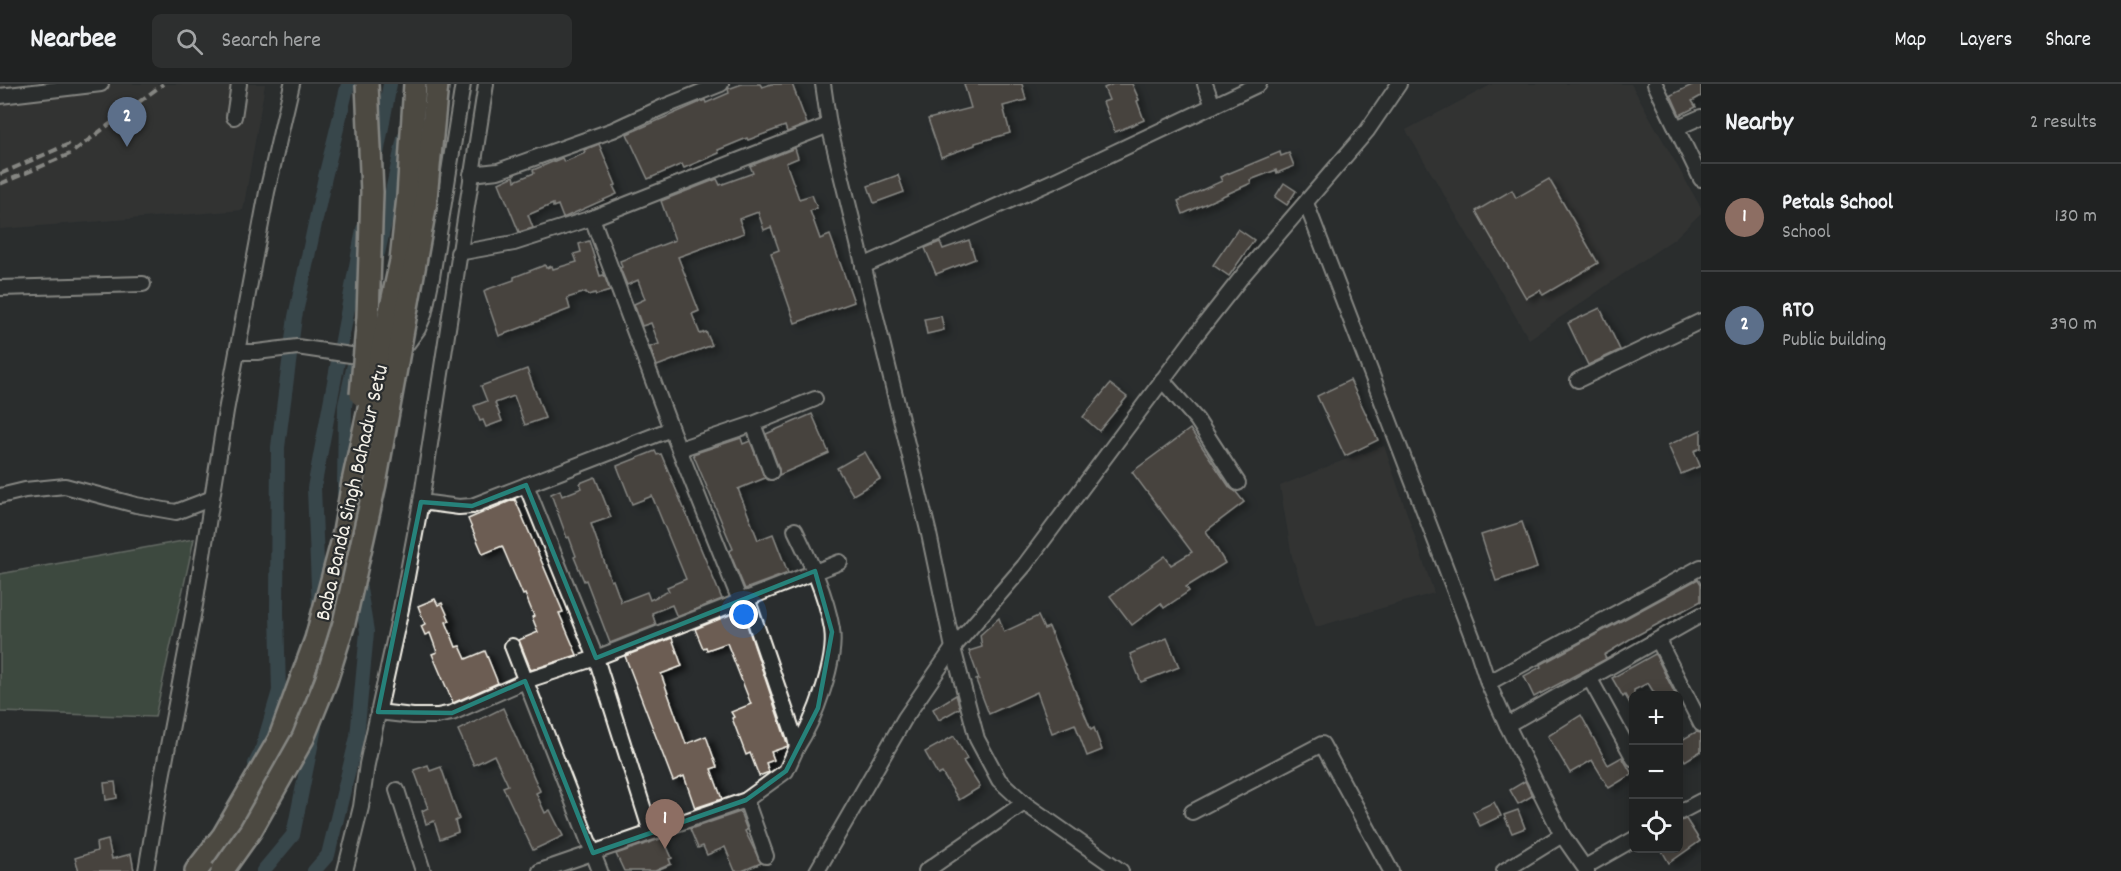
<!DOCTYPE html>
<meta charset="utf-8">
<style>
body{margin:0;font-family:Dekko,sans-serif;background:#2d2f2f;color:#f1f3f6}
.controls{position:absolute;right:18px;bottom:18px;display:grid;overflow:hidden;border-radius:9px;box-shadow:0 3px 15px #0003}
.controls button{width:54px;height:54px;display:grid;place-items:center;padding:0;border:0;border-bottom:2px solid #3d3f40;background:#202222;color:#f1f3f6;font:30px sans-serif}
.you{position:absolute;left:744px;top:531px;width:21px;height:21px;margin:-15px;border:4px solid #fff;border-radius:50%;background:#1a73e8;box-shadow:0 0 0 9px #1a73e833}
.badge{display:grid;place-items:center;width:39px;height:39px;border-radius:50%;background:#ff9aa2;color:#fff;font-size:20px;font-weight:700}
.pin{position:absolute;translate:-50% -50px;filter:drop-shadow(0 2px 3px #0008)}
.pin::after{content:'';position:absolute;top:32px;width:21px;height:18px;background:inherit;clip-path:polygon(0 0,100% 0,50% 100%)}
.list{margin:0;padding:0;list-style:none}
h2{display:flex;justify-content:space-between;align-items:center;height:78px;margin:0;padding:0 24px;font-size:26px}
h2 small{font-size:20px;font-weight:400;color:#a2a4a5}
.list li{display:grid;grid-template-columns:39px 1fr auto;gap:18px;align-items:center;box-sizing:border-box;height:108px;padding:0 24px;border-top:2px solid #3d3f40}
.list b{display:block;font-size:22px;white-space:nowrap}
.list p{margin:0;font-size:20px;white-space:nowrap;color:#a2a4a5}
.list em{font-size:20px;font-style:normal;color:#a2a4a5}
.icon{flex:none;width:33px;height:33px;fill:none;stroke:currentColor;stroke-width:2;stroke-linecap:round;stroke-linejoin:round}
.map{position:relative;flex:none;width:1701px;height:787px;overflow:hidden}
header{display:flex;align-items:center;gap:36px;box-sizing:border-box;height:84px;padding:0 30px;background:#202222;border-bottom:2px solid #3d3f40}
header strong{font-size:28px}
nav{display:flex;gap:33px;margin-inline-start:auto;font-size:21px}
.search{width:420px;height:54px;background:#2d2f2f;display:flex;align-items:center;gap:15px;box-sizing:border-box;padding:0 21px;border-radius:9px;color:#a2a4a5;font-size:22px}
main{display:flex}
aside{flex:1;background:#202222}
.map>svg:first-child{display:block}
.built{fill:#3e3b39}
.green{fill:#566b57;stroke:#a5aea0;stroke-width:1.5}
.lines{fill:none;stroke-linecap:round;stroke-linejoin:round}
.canal{stroke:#4b666f;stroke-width:14}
.building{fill:#6c5d53;stroke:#f4f1e8;stroke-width:1.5;filter:url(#shadow)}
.minor-casing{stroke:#f4f1e8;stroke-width:18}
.highway-casing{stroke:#f4f1e8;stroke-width:26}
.minor{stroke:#2a2d2e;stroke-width:14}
.highway{stroke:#746a5a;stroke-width:21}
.rail{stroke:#f4f1e8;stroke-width:4;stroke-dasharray:9 4.5;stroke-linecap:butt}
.highway-bridge-casing{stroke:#f4f1e8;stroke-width:26;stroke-linecap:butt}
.highway-bridge{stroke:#746a5a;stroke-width:21}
.marked{fill:none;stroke:#26827a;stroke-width:4.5;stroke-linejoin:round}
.labels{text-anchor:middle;stroke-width:4.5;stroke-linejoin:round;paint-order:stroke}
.street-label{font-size:22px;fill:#f4f1e8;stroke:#2a2d2e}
</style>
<header>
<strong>Nearbee</strong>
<div class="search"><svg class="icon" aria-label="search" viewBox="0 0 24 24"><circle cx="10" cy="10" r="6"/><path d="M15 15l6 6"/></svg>Search here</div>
<nav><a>Map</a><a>Layers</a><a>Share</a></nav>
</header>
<main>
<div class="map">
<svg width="1701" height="787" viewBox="0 0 1701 787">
<defs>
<filter id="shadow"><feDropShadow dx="6" dy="4" stdDeviation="3" flood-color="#0009"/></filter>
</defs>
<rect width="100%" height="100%" fill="#2a2d2e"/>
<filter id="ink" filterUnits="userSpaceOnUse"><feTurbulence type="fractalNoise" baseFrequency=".0167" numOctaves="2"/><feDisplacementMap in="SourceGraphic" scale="12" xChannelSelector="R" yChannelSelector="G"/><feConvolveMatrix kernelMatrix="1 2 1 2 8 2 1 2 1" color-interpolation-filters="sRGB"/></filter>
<g filter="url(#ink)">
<g class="built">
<polygon points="0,0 265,0 243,126 0,145"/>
<polygon points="1493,0 1631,0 1701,124 1701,129 1675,154 1529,255 1406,46"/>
<polygon points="1384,362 1434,509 1316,543 1292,472 1280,402 1334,380"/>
</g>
<polygon class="green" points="194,455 155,633 0,628 0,490"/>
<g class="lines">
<g class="canal">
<polyline points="377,70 390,0"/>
<polyline points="378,169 404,54"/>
<polyline points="344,409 345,321 357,267"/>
<polyline points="319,526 314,404 363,145"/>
<polyline points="255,680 261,668 279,607 277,529 278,363 295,233 325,93 348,0"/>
<polyline points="263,787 293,751 315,643"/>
<polyline points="314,787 328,771 357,653 367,548 358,493"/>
</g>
</g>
<g class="building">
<polygon points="742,0 760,0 762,3 771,0 792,0 807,40 787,48 785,42 748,56 747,54 718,66 719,69 684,84 682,80 648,95 627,50 705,16 706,19 729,9 728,5"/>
<polygon points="964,0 1022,0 1026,16 1003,22 1010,49 975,59 975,61 941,73 928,35 971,24"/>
<polygon points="1113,0 1132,0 1139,16 1137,17 1144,36 1115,48 1103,18 1109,16 1104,4"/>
<polygon points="1694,0 1701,0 1701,12 1692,17 1696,23 1680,31 1671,11"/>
<polygon points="599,60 616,101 613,102 617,110 563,134 558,121 553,123 553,120 528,131 533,144 519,148 499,99 514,92 515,97 534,89 533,86 562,74 564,78 585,69 584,66"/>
<polygon points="795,64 798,74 786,79 799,115 812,111 817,124 810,127 820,155 830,151 854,218 795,239 771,169 779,166 771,143 764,146 758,128 739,135 744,149 678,173 699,227 692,230 700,250 706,248 712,261 657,282 650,263 659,260 651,239 642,242 634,220 645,215 638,196 627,201 620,184 622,183 620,177 675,156 661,117 717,95 720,101 753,89 750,82"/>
<polygon points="1280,68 1281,72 1289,69 1294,82 1277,89 1276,86 1250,96 1251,99 1183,130 1178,117 1222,97 1220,93"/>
<polygon points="898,91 904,108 874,119 868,102"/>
<polygon points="1549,95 1598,179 1543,211 1540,206 1526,214 1476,127 1512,106 1516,114"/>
<polygon points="1284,99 1296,107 1287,121 1275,113"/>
<polygon points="1238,145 1254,156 1229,192 1213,181"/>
<polygon points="969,156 975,175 936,190 925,164 940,158 943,165"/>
<polygon points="589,157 600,192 604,191 610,207 596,211 595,209 588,211 586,208 567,214 570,225 499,252 484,208 485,206 514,196 514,193 545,181 546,184 552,182 553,185 577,178 574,170 581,168 579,160"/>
<polygon points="1600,224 1620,266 1588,281 1568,239"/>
<polygon points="941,232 944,246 927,250 924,235"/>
<polygon points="527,285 545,334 525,341 514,312 495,319 502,337 486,343 483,336 480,337 474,322 487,317 481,302"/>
<polygon points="1350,296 1378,356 1345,372 1317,312"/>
<polygon points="1110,300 1127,313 1099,347 1083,333"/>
<polygon points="812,330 829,369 779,391 779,385 766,350"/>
<polygon points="1190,345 1230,404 1236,408 1244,418 1206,447 1225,479 1186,503 1189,507 1164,524 1161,519 1132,541 1110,512 1165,472 1171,481 1192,468 1132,388"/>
<polygon points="1701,346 1701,364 1694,367 1700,382 1681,390 1668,361"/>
<polygon points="741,354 743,360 750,357 765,394 738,405 758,456 773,450 788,489 745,505 729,467 733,465 693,370"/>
<polygon points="655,367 657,371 661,370 722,515 677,533 672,521 652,529 656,541 610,559 586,496 584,497 574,473 576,472 569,453 567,454 551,410 560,406 562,412 582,404 580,399 595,393 611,433 591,440 611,497 613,496 621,518 647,508 650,516 669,507 667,503 686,495 652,412 632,420 617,382"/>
<polygon points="865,368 880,395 853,411 837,384"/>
<polygon points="515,415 563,528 559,529 577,571 531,586 519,556 538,548 532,533 534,532 525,510 523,511 502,462 483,470 468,435"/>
<polygon points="1522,438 1537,484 1496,497 1481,451"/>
<polygon points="1698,495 1701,500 1701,517 1630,555 1604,571 1606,575 1534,613 1524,592 1541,583 1540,581"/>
<polygon points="435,515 438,521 442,519 450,537 446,538 456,563 460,562 466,575 485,567 498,599 453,619 432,570 437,568 430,549 425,551 421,542 425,540 418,522"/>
<polygon points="742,526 788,662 771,668 774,676 766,679 769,688 759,692 750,669 746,671 732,634 734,633 731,628 751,620 727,559 707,566 706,563 703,564 695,545"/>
<polygon points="1038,532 1044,545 1049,543 1091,646 1094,644 1102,666 1087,672 1075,640 1052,649 1037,608 989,630 976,596 979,595 969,567 982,563 980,551 999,534 1004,548"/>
<polygon points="672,554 682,582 661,590 686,660 706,652 717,683 711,685 722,715 695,724 684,692 673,697 625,572"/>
<polygon points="1167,554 1179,583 1141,598 1130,570"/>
<polygon points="1655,570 1676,612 1656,612 1648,599 1634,606 1634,626 1625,611 1623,613 1612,594"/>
<polygon points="956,611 960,624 939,636 933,625"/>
<polygon points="503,624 540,707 536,709 545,729 550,726 563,752 533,766 503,703 508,701 494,671 474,681 458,646"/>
<polygon points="1581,631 1608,681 1622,673 1632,690 1609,704 1592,676 1570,689 1548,652"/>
<polygon points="1696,648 1701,649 1701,667 1685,677 1678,666 1678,658"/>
<polygon points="954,652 967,675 963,677 980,703 959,716 942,689 938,691 925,668"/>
<polygon points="428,681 430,687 441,683 459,735 455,737 458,748 440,755 434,737 426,740 422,727 428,724 414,686"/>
<polygon points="1525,697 1532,712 1518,720 1510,706"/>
<polygon points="115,698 117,714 106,716 104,699"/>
<polygon points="1494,718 1501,732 1480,742 1473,728"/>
<polygon points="1518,726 1525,744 1512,749 1504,731"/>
<polygon points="740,728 747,746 745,747 761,779 742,787 735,787 725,763 707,771 703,762 698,764 690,745"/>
<polygon points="1686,735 1700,757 1669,779 1661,765 1678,765 1678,738"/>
<polygon points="663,754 672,774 669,775 671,780 655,787 624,787 616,770"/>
<polygon points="108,756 112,775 131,770 134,787 79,787 75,774 97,767 96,759"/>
</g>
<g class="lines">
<defs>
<g id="minor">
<polyline points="823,0 829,41 929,450 953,564 977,655 999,696 1024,719 1121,787"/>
<polyline points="1205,0 1213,22"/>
<polyline points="1655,0 1701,95"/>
<polyline points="0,12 101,0"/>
<polyline points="234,33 239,0"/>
<polyline points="1676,44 1701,33"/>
<polyline points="471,90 498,87 613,46 663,23 721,0"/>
<polyline points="1306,119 1478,568 1488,599 1507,641 1562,751 1587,787"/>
<polyline points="592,134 671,345 740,517"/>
<polyline points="458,169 514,159 592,134 829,41"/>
<polyline points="863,182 1058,95 1259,0"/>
<polyline points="0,204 143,200"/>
<polyline points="402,267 418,245 424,231 432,193 463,0"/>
<polyline points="237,268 257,268 297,263 371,274"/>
<polyline points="1162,296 1197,336 1238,399"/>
<polyline points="1578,296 1701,237"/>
<polyline points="753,340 771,388"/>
<polyline points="679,365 753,340 815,315"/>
<polyline points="526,401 596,574 651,748"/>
<polyline points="0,412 25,406 65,402 136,421 176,428 210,415"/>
<polyline points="421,418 459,423 472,422 671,345"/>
<path d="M795 446C810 477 826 510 832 545 837 577 814 637 797 663"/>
<polyline points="1658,556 1701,640"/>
<polyline points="512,562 600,787"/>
<polyline points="1590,595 1634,675"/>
<polyline points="1488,599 1701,483"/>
<polyline points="378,628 413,632 437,632 452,629 525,597 596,574 840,478"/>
<polyline points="1507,641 1701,531"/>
<polyline points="397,706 423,787"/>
<polyline points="746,716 766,772"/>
<polyline points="1192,728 1322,660 1391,787"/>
<polyline points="1678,729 1701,717"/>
<polyline points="1585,783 1634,755"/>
<polyline points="146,787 162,693 195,521 226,327 267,108 292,0"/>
<polyline points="345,787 361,723 367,680 401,525 421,418 486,0"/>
<polyline points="540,787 746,716 786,687 797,663 795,654 747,514"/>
<polyline points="817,787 905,634 953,564 1024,482 1196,251 1244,190 1367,47 1399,0"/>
<polyline points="926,787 1024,719"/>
<polyline points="1504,787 1562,751"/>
</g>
<polyline id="highway" points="196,787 223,752 279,656 316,555 342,459 353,398"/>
</defs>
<use href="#minor" class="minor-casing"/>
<use href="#highway" class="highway-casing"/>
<use href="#minor" class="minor"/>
<use href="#highway" class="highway"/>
<g class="rail">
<polyline points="0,90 69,60"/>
<polyline points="0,100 70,70 163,0"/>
</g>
<defs>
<g id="highway-bridge">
<polyline points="361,311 368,233 372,108 367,0"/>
<polyline points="353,398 401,177 408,113 415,0"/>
<polyline points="222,787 251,746 303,654 326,597 344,539 375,400 425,124 437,0"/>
</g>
</defs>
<use href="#highway-bridge" class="highway-bridge-casing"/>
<use href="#highway-bridge" class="highway-bridge"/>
</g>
</g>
<path d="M0 0H1701V787H0ZM526 401 596 574 815 487 832 548 818 624 786 687 746 716 593 769 525 597 452 629 378 628 421 418 472 422Z" fill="#2a2d2e" fill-opacity=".55" fill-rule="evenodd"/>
<path class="marked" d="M526 401 596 574 815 487 832 548 818 624 786 687 746 716 593 769 525 597 452 629 378 628 421 418 472 422Z"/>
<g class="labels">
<g class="street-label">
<text transform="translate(350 408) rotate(-77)" y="8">Baba Banda Singh Bahadur Setu</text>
</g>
</g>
</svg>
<div class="controls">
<button>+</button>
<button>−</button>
<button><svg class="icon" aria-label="locate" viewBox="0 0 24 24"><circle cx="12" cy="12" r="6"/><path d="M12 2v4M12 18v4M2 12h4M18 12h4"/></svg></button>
</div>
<div class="you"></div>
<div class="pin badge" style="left:665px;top:765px;background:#8d6e63">1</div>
<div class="pin badge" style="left:127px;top:63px;background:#5c6f8a">2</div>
</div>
<aside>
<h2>Nearby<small>2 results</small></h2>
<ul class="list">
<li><span class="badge" style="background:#8d6e63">1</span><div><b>Petals School</b><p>School</p></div><em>130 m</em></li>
<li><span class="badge" style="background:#5c6f8a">2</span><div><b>RTO</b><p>Public building</p></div><em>390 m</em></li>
</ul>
</aside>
</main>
